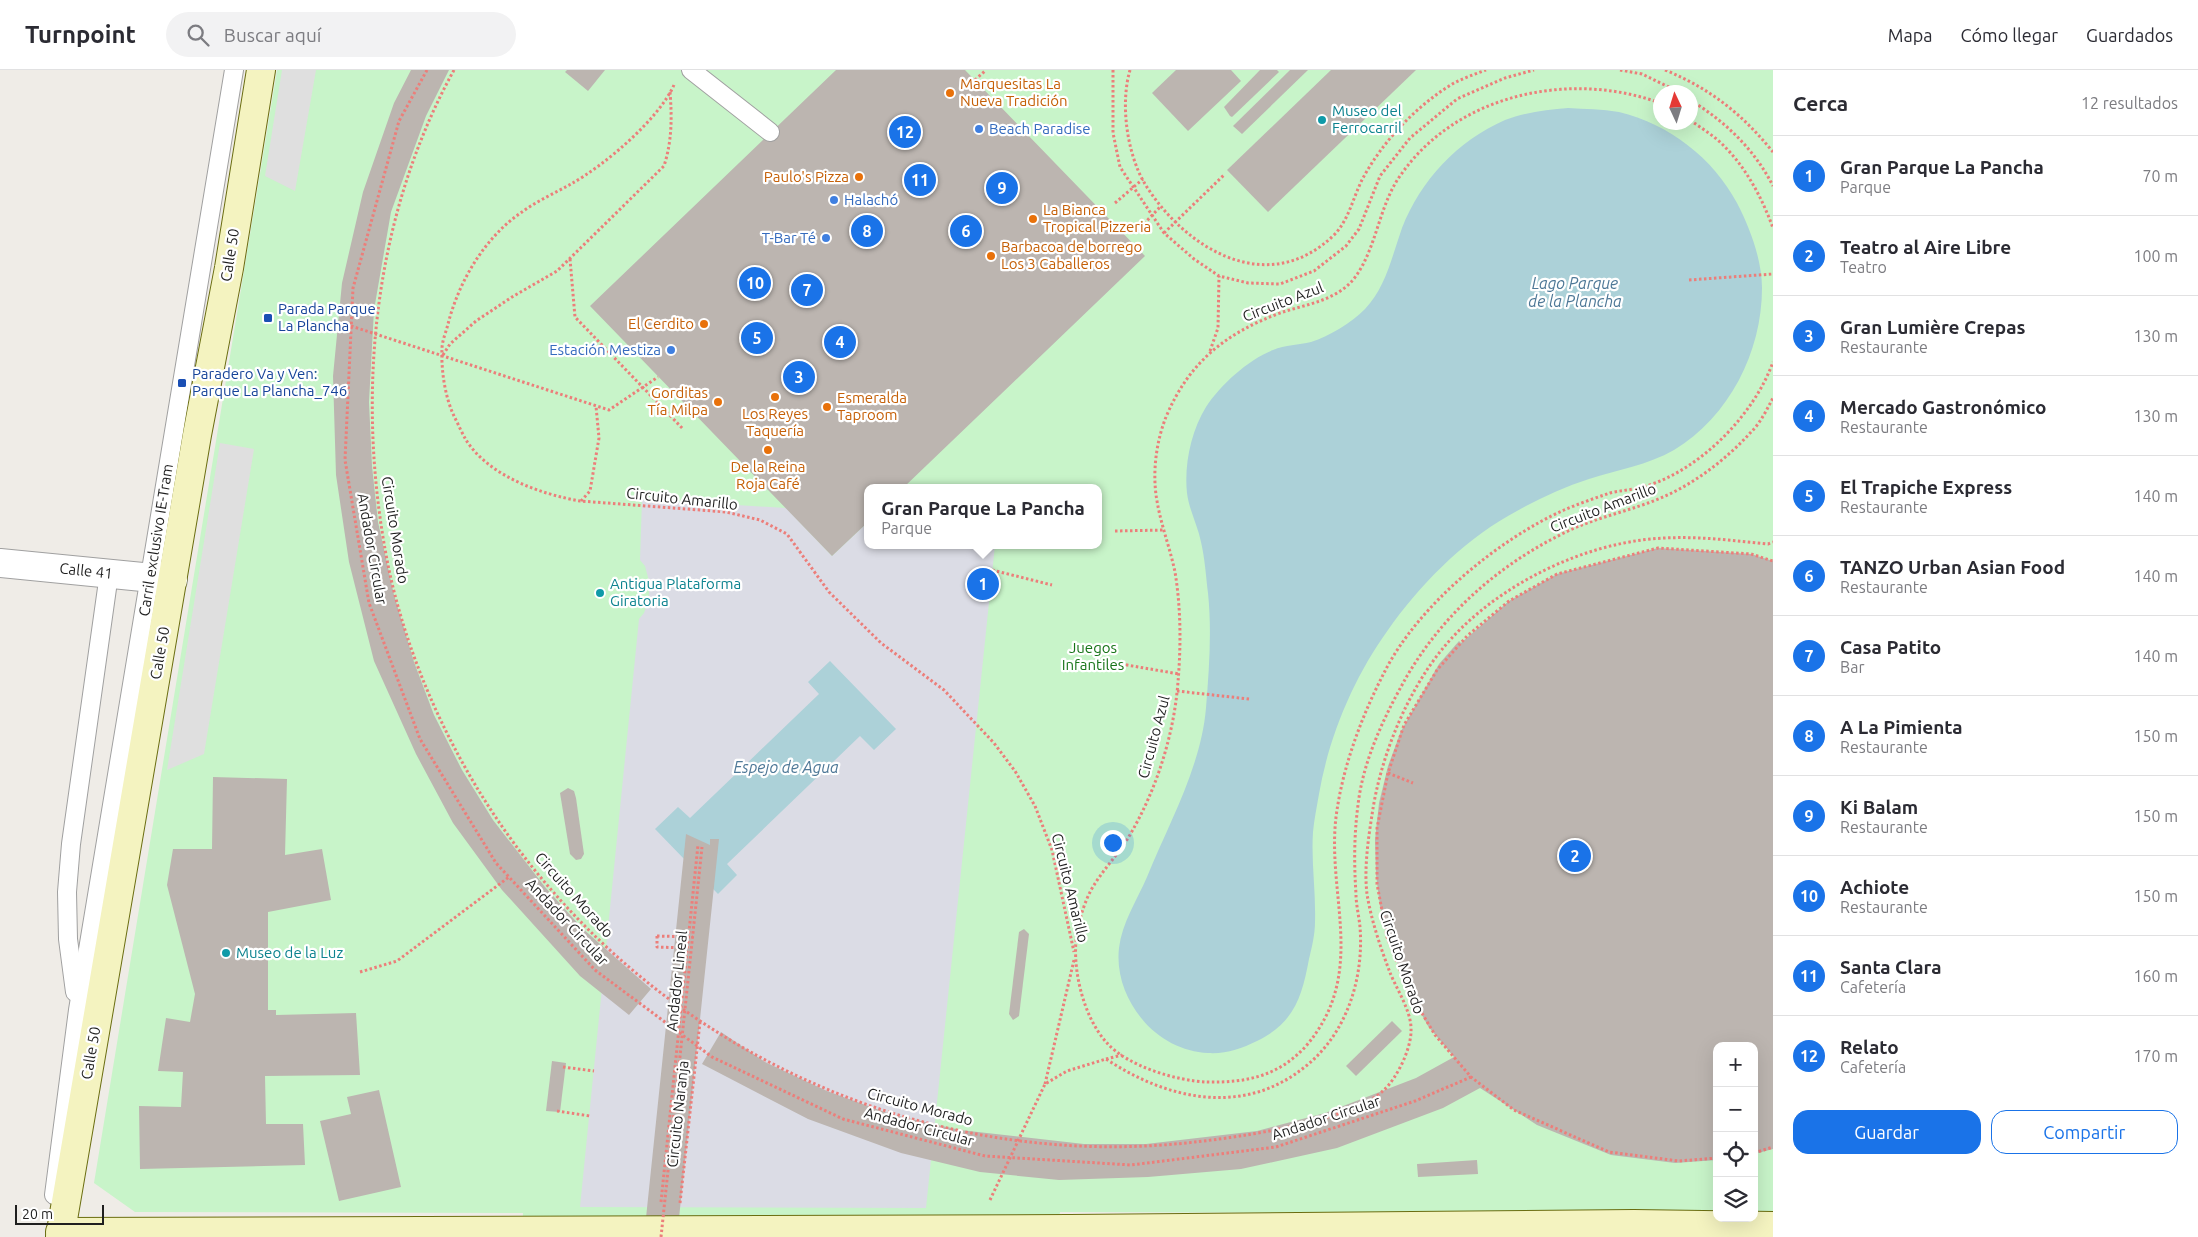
<!DOCTYPE html>
<html lang="es">
<meta charset="utf-8">
<style>
body{margin:0;font-family:Ubuntu,sans-serif;background:#f2f2f3;color:#2b2b33}
.controls{position:absolute;right:15px;bottom:15px;display:grid;overflow:hidden;border-radius:10px;box-shadow:0 5px 20px #0002}
.controls button{width:45px;height:45px;display:grid;place-items:center;padding:0;border:0;border-bottom:1px solid #e1e1e2;background:#fff;color:#2b2b33;font:25px sans-serif}
.compass{position:absolute;left:1653px;top:15px;width:45px;height:45px;border-radius:50%;background:#fff;box-shadow:0 5px 20px #0002;rotate:356deg}
.scale{position:absolute;left:15px;bottom:12px;width:89px;box-sizing:border-box;padding-left:5px;border:2px solid #1f1f1f;border-top:0;font-size:14px;line-height:18px;white-space:nowrap;color:#1f1f1f;-webkit-text-stroke:4px #fff;paint-order:stroke}
.you{position:absolute;left:1112px;top:772px;width:18px;height:18px;margin:-12px;border:4px solid #fff;border-radius:50%;background:#1a73e8;box-shadow:0 0 0 8px #1a73e833}
.badge{display:grid;place-items:center;width:32px;height:32px;border-radius:50%;background:#1a73e8;color:#fff;font-size:16px;font-weight:700}
.pin{position:absolute;translate:-50% -50%;border:2px solid #fff;box-shadow:0 1px 5px #0006}
.popup{position:absolute;left:864px;top:414px;width:238px;height:65px;box-sizing:border-box;display:grid;place-content:center;border-radius:10px;background:#fff;filter:drop-shadow(0 1px 4px #0005);font-size:16px;white-space:nowrap;color:#7c7c81}
.popup b{font-size:19px;color:#2b2b33}
.popup::after{content:'';position:absolute;left:50%;top:100%;margin-left:-10px;border:10px solid transparent;border-top-color:#fff}
.list{margin:0;padding:0;list-style:none}
h2{display:flex;justify-content:space-between;align-items:center;height:65px;margin:0;padding:0 20px;font-size:21px}
h2 small{font-size:16px;font-weight:400;color:#7c7c81}
.list li{display:grid;grid-template-columns:32px 1fr auto;gap:15px;align-items:center;box-sizing:border-box;height:80px;padding:0 20px;border-top:1px solid #e1e1e2}
.list b{display:block;font-size:19px;white-space:nowrap}
.list p{margin:0;font-size:16px;white-space:nowrap;color:#7c7c81}
.list em{font-size:16px;font-style:normal;color:#7c7c81}
.actions{display:flex;gap:10px;padding:15px 20px}
.actions a{flex:1;padding:11px 0;border:1px solid #1a73e8;border-radius:15px;text-align:center;font-size:18px;color:#1a73e8}
.actions .main{background:#1a73e8;color:#fff}
.icon{flex:none;width:28px;height:28px;fill:none;stroke:currentColor;stroke-width:2;stroke-linecap:round;stroke-linejoin:round}
.map{position:relative;flex:none;width:1773px;height:1167px;overflow:hidden}
header{display:flex;align-items:center;gap:30px;box-sizing:border-box;height:70px;padding:0 25px;background:#fff;border-bottom:1px solid #e1e1e2}
header strong{font-size:24px}
nav{display:flex;gap:28px;margin-inline-start:auto;font-size:18px}
.search{width:350px;height:45px;background:#f2f2f3;display:flex;align-items:center;gap:12px;box-sizing:border-box;padding:0 18px;border-radius:28px;color:#7c7c81;font-size:19px}
main{display:flex}
aside{flex:1;background:#fff}
.map>svg:first-child{display:block}
.park{fill:#c8f4c9;fill-rule:evenodd}
.parking{fill:#dfdfdf}
.plaza{fill:#dbdce5}
.water{fill:#acd1d8}
.building{fill:#bcb5b0}
.lines{fill:none;stroke-linecap:round;stroke-linejoin:round}
.service-casing{stroke:#a0a0a0;stroke-width:20}
.tertiary-casing{stroke:#a0a0a0;stroke-width:30}
.secondary-casing{stroke:#6a6d10;stroke-width:30}
.path{stroke:#ec7e7a;stroke-width:3;stroke-dasharray:2.5 2.5;stroke-linecap:butt}
.service{stroke:#fff;stroke-width:18}
.tertiary{stroke:#fff;stroke-width:28}
.secondary{stroke:#f4f3c0;stroke-width:28}
.path-bridge{stroke:#ec7e7a;stroke-width:3;stroke-dasharray:2.5 2.5;stroke-linecap:butt}
.food-dot{fill:#e8710a;stroke:#fff;stroke-width:2}
.culture-dot{fill:#0f9aa8;stroke:#fff;stroke-width:2}
.shop-dot{fill:#3f7fe0;stroke:#fff;stroke-width:2}
.transit-dot{fill:#1a4fb4;stroke:#fff;stroke-width:2}
.labels{text-anchor:middle;stroke-width:4.5;stroke-linejoin:round;paint-order:stroke}
.food-label{font-size:15px;fill:#c56008;stroke:#fff;text-anchor:start}
.culture-label{font-size:15px;fill:#0d838f;stroke:#fff;text-anchor:start}
.shop-label{font-size:15px;fill:#366cbe;stroke:#fff;text-anchor:start}
.street-label{font-size:15px;fill:#1f1f1f;stroke:#fff}
.transit-label{font-size:15px;fill:#164399;stroke:#fff;text-anchor:start}
.park-label{font-size:15px;fill:#177418;stroke:#fff}
.water-label{font-size:16px;font-style:italic;fill:#4e7897;stroke:#fff}
</style>
<header>
<strong>Turnpoint</strong>
<div class="search"><svg class="icon" aria-label="search" viewBox="0 0 24 24"><circle cx="10" cy="10" r="6"/><path d="M15 15l6 6"/></svg>Buscar aquí</div>
<nav><a>Mapa</a><a>Cómo llegar</a><a>Guardados</a></nav>
</header>
<main>
<div class="map">
<svg width="1773" height="1167" viewBox="0 0 1773 1167">
<rect width="100%" height="100%" fill="#efece7"/>
<path class="park" d="M277 0H1773V1144H1754V976H1717V1144L1060 1142 1056 1167H521L523 1143 135 1142 94 1113ZM1660 22H1690V52H1660ZM868 418H1098V475H868Z"/>
<g class="parking">
<polygon points="282,0 316,0 295,121 265,106"/>
<polygon points="220,373 254,379 204,684 167,700"/>
</g>
<polygon class="plaza" points="642,429 786,438 832,486 868,452 868,475 995,475 926,1138 580,1137 639,549 644,543 649,528 649,511 645,496 640,490"/>
<g class="water">
<path d="M1568 38C1585 39 1602 39 1619 42 1669 54 1713 88 1737 133 1750 158 1762 190 1762 218 1762 282 1729 347 1674 380 1648 395 1617 400 1589 409 1561 418 1534 431 1508 446 1461 473 1419 516 1388 560 1354 607 1329 666 1319 724 1317 736 1314 750 1313 762 1311 792 1316 822 1315 852 1315 864 1312 877 1309 889 1302 927 1294 953 1257 971 1241 979 1226 984 1208 983 1183 982 1158 969 1142 949 1126 930 1116 904 1119 878 1122 853 1137 830 1147 807 1169 753 1201 697 1206 638 1209 600 1212 562 1208 523 1206 507 1205 489 1201 472 1198 456 1189 440 1187 423 1184 395 1191 361 1206 337 1220 315 1249 289 1273 280 1285 275 1299 275 1311 272 1330 266 1351 253 1365 239 1386 217 1392 186 1402 158 1421 110 1457 71 1505 50 1525 42 1547 40 1568 38Z"/>
<polygon points="830,591 896,659 874,680 860,666 727,794 737,805 718,824 655,759 678,737 690,748 819,624 808,612"/>
</g>
<g class="building">
<polygon points="411,0 449,0 426,46 391,142 374,240 369,332 372,396 378,452 394,525 414,592 434,645 462,700 493,750 545,817 582,858 651,919 629,945 580,906 502,820 453,753 416,684 374,591 349,492 336,405 333,306 342,213 363,122 394,33"/>
<polygon points="567,0 605,0 588,21 565,2"/>
<polygon points="836,0 965,0 1145,186 903,418 868,418 868,452 832,486 590,236"/>
<polygon points="1176,0 1231,0 1241,11 1188,61 1152,23"/>
<polygon points="1260,0 1277,0 1279,2 1232,47 1230,46 1224,37"/>
<polygon points="1290,0 1308,0 1242,64 1233,56"/>
<polygon points="1331,0 1416,0 1268,142 1227,100"/>
<polygon points="1658,478 1751,484 1773,491 1773,1079 1754,1084 1754,976 1717,976 1717,1090 1675,1093 1611,1085 1537,1055 1480,1018 1443,1038 1337,1078 1241,1099 1148,1107 1059,1110 980,1102 901,1083 808,1049 702,994 721,962 765,992 827,1021 890,1044 960,1060 1084,1074 1146,1074 1257,1061 1325,1043 1416,1008 1454,987 1428,956 1407,918 1387,867 1380,836 1376,805 1375,770 1379,733 1388,696 1401,661 1439,594 1459,571 1461,573 1509,531 1557,504"/>
<polygon points="213,707 287,709 285,785 322,779 331,830 268,842 268,940 276,940 276,945 356,943 360,1005 265,1006 266,1054 303,1054 305,1095 140,1099 139,1036 181,1037 183,1002 158,1001 166,948 190,952 195,924 167,815 173,779 212,779"/>
<polygon points="568,718 574,721 576,728 584,784 581,789 576,790 570,784 560,723"/>
<polygon points="686,764 710,775 710,769 719,769 677,1167 644,1167"/>
<polygon points="1024,859 1029,864 1019,946 1013,950 1009,944 1019,862"/>
<polygon points="1392,951 1402,961 1356,1006 1346,996"/>
<polygon points="552,991 566,993 560,1042 546,1041"/>
<polygon points="379,1020 401,1117 339,1131 320,1051 351,1044 347,1027"/>
<polygon points="1477,1090 1478,1104 1418,1107 1417,1094"/>
</g>
<g class="lines">
<defs>
<g id="service">
<polyline points="691,0 770,62"/>
<polyline points="75,922 68,869 67,822 71,774 109,504"/>
<polyline points="54,1125 78,940 234,0"/>
</g>
<polyline id="tertiary" points="0,493 173,510"/>
<g id="secondary">
<polyline points="60,1162 1070,1159 1634,1154 1773,1156"/>
<polyline points="60,1167 197,365 229,198 261,0"/>
</g>
</defs>
<use href="#service" class="service-casing"/>
<use href="#tertiary" class="tertiary-casing"/>
<use href="#secondary" class="secondary-casing"/>
<g class="path">
<polyline points="427,0 399,51 353,218 345,390 369,533 420,669 496,793 595,900 712,987 843,1049 985,1086 1131,1095 1276,1077 1415,1031 1471,1007"/>
<path d="M454 0C371 151 355 333 389 500 402 560 424 619 452 673 592 946 890 1107 1195 1072 1241 1067 1351 1051 1384 1020 1397 1008 1411 979 1411 961 1412 941 1396 919 1389 900 1380 876 1371 849 1367 824 1364 799 1368 770 1372 745 1380 688 1407 621 1444 577 1487 525 1558 486 1624 473 1673 463 1719 469 1768 474L1773 472"/>
<polyline points="1113,0 1113,63 1120,97 1164,163 1194,189 1219,206 1248,213 1280,214 1314,201 1346,176 1359,159 1380,106 1410,68 1457,29 1505,8 1534,0"/>
<path d="M1130 0C1120 34 1127 84 1145 114 1185 179 1268 229 1334 165 1349 150 1353 127 1363 108 1383 71 1417 35 1454 13 1464 8 1475 4 1486 0"/>
<polyline points="1620,0 1642,4 1679,22"/>
<path d="M1665 0C1711 19 1742 44 1773 82"/>
<polyline points="975,10 986,0"/>
<path d="M674 15C658 50 605 95 571 114 555 123 537 131 522 142 485 167 459 211 448 254 446 262 442 271 442 279 441 300 445 327 454 346 458 354 462 363 466 370 489 406 540 424 580 431L726 442 760 450 787 464 829 522 881 573 944 620 994 673 1015 701 1035 736 1052 780 1074 882"/>
<path d="M1690 30C1725 51 1755 80 1773 116"/>
<path d="M1660 33C1570 0 1456 24 1400 106 1379 136 1377 176 1356 206 1338 231 1306 234 1280 243 1226 263 1189 292 1166 347 1156 372 1152 404 1157 431 1161 455 1170 478 1175 502 1181 538 1181 576 1178 612 1174 664 1157 718 1131 763 1121 781 1107 795 1096 812 1087 825 1081 843 1078 858 1070 892 1082 946 1107 973 1127 996 1177 1011 1207 1012 1246 1013 1279 1006 1306 976 1370 901 1324 822 1337 740 1344 693 1363 643 1385 601 1418 536 1497 470 1564 440 1578 434 1595 428 1610 423 1622 420 1634 420 1646 416 1700 400 1754 345 1773 292"/>
<path d="M1690 50C1701 58 1713 65 1722 74 1746 97 1762 128 1773 158"/>
<polyline points="1115,133 1143,109"/>
<polyline points="1137,161 1161,136"/>
<polyline points="1164,163 1225,104"/>
<polyline points="570,189 575,247 683,359"/>
<polyline points="1689,210 1773,204"/>
<polyline points="351,256 609,340 658,307"/>
<polyline points="1210,281 1218,258 1219,206"/>
<path d="M443 285 450 274 476 251 512 227 557 201 664 96C672 71 672 48 670 22"/>
<polyline points="581,431 590,421 599,368 596,336"/>
<polyline points="1115,461 1164,460"/>
<polyline points="992,500 1052,515"/>
<polyline points="1121,594 1179,604"/>
<polyline points="1177,621 1249,629"/>
<polyline points="1388,703 1413,713"/>
<polyline points="657,866 657,877 687,878"/>
<polyline points="360,902 397,891 509,807"/>
<polyline points="1106,989 1122,985"/>
<polyline points="563,997 594,1001"/>
<polyline points="1045,1014 1074,890"/>
<polyline points="557,1041 590,1046"/>
<polyline points="1754,1083 1773,1077"/>
<polyline points="1717,1088 1679,1091 1609,1082 1514,1040 1471,1007 1435,965 1407,918 1387,867 1377,814 1377,758 1388,703 1404,655 1437,600 1467,566 1509,531 1557,504 1658,478 1751,484 1773,491"/>
<path d="M990 1130 1045 1014 1067 1001 1106 989C1168 1030 1244 1047 1306 996 1347 963 1364 908 1360 857 1359 846 1356 835 1356 824 1354 794 1354 765 1358 735 1363 690 1385 645 1407 606 1443 545 1496 497 1560 465 1588 450 1618 444 1648 433 1688 419 1724 392 1752 361 1761 352 1767 339 1773 328"/>
<polyline points="661,1132 698,775"/>
<polyline points="680,1133 700,952"/>
</g>
<use href="#service" class="service"/>
<use href="#tertiary" class="tertiary"/>
<use href="#secondary" class="secondary"/>
<g class="path-bridge">
<polyline points="657,866 693,867"/>
<polyline points="661,1167 702,777"/>
</g>
</g>
<g class="food-dot">
<circle cx="950" cy="23" r="5"/>
<circle cx="859" cy="107" r="5"/>
<circle cx="1033" cy="149" r="5"/>
<circle cx="991" cy="186" r="5"/>
<circle cx="704" cy="254" r="5"/>
<circle cx="775" cy="327" r="5"/>
<circle cx="718" cy="332" r="5"/>
<circle cx="827" cy="337" r="5"/>
<circle cx="768" cy="380" r="5"/>
</g>
<g class="culture-dot">
<circle cx="1322" cy="50" r="5"/>
<circle cx="600" cy="523" r="5"/>
<circle cx="226" cy="883" r="5"/>
</g>
<g class="shop-dot">
<circle cx="979" cy="59" r="5"/>
<circle cx="834" cy="130" r="5"/>
<circle cx="826" cy="168" r="5"/>
<circle cx="671" cy="280" r="5"/>
</g>
<g class="transit-dot">
<rect x="263" y="243" width="10" height="10" rx="2.5"/>
<rect x="177" y="308" width="10" height="10" rx="2.5"/>
</g>
<g class="labels">
<g class="food-label">
<text x="960" y="19">Marquesitas La<tspan x="960" dy="17">Nueva Tradición</tspan></text>
<text x="849" y="112" text-anchor="end">Paulo's Pizza</text>
<text x="1043" y="145">La Bianca<tspan x="1043" dy="17">Tropical Pizzeria</tspan></text>
<text x="1001" y="182">Barbacoa de borrego<tspan x="1001" dy="17">Los 3 Caballeros</tspan></text>
<text x="694" y="259" text-anchor="end">El Cerdito</text>
<text x="708" y="328" text-anchor="end">Gorditas<tspan x="708" dy="17">Tía Milpa</tspan></text>
<text x="837" y="333">Esmeralda<tspan x="837" dy="17">Taproom</tspan></text>
<text x="775" y="349" text-anchor="middle">Los Reyes<tspan x="775" dy="17">Taquería</tspan></text>
<text x="768" y="402" text-anchor="middle">De la Reina<tspan x="768" dy="17">Roja Café</tspan></text>
</g>
<g class="culture-label">
<text x="1332" y="46">Museo del<tspan x="1332" dy="17">Ferrocarril</tspan></text>
<text x="610" y="519">Antigua Plataforma<tspan x="610" dy="17">Giratoria</tspan></text>
<text x="236" y="888">Museo de la Luz</text>
</g>
<g class="shop-label">
<text x="989" y="64">Beach Paradise</text>
<text x="844" y="135">Halachó</text>
<text x="816" y="173" text-anchor="end">T-Bar Té</text>
<text x="661" y="285" text-anchor="end">Estación Mestiza</text>
</g>
<g class="street-label">
<text transform="translate(230 185) rotate(-81)" y="5">Calle 50</text>
<text transform="translate(1283 232) rotate(-21)" y="5">Circuito Azul</text>
<text transform="translate(682 429) rotate(6)" y="5">Circuito Amarillo</text>
<text transform="translate(1603 438) rotate(-21)" y="5">Circuito Amarillo</text>
<text transform="translate(395 460) rotate(81)" y="5">Circuito Morado</text>
<text transform="translate(156 470) rotate(-81)" y="5">Carril exclusivo IE-Tram</text>
<text transform="translate(372 479) rotate(80)" y="5">Andador Circular</text>
<text transform="translate(86 501) rotate(6)" y="5">Calle 41</text>
<text transform="translate(160 583) rotate(-80)" y="5">Calle 50</text>
<text transform="translate(1154 667) rotate(-75)" y="5">Circuito Azul</text>
<text transform="translate(1070 818) rotate(76)" y="5">Circuito Amarillo</text>
<text transform="translate(574 825) rotate(48)" y="5">Circuito Morado</text>
<text transform="translate(567 852) rotate(47)" y="5">Andador Circular</text>
<text transform="translate(1402 892) rotate(71)" y="5">Circuito Morado</text>
<text transform="translate(677 911) rotate(-84)" y="5">Andador Lineal</text>
<text transform="translate(91 983) rotate(-80)" y="5">Calle 50</text>
<text transform="translate(920 1037) rotate(15)" y="5">Circuito Morado</text>
<text transform="translate(678 1044) rotate(-84)" y="5">Circuito Naranja</text>
<text transform="translate(1326 1048) rotate(-18)" y="5">Andador Circular</text>
<text transform="translate(919 1057) rotate(15)" y="5">Andador Circular</text>
</g>
<g class="transit-label">
<text x="278" y="244">Parada Parque<tspan x="278" dy="17">La Plancha</tspan></text>
<text x="192" y="309">Paradero Va y Ven:<tspan x="192" dy="17">Parque La Plancha_746</tspan></text>
</g>
<g class="park-label">
<text x="1093" y="583">Juegos<tspan x="1093" dy="17">Infantiles</tspan></text>
</g>
<g class="water-label">
<text x="1575" y="219">Lago Parque<tspan x="1575" dy="18">de la Plancha</tspan></text>
<text x="786" y="703">Espejo de Agua</text>
</g>
</g>
</svg>
<div class="controls">
<button>+</button>
<button>−</button>
<button><svg class="icon" aria-label="locate" viewBox="0 0 24 24"><circle cx="12" cy="12" r="6"/><path d="M12 2v4M12 18v4M2 12h4M18 12h4"/></svg></button>
<button><svg class="icon" aria-label="layers" viewBox="0 0 24 24"><path d="M12 4l9 5-9 5-9-5zM3 14l9 5 9-5"/></svg></button>
</div>
<svg class="compass" viewBox="-18 -18 36 36"><path d="M0-13l5 13h-10z" fill="#e53935"/><path d="M0 13l5-13h-10z" fill="#7c7c81"/></svg>
<div class="scale">20 m</div>
<div class="you"></div>
<div class="pin badge" style="left:983px;top:514px">1</div>
<div class="popup"><b>Gran Parque La Pancha</b>Parque</div>
<div class="pin badge" style="left:1575px;top:786px">2</div>
<div class="pin badge" style="left:799px;top:307px">3</div>
<div class="pin badge" style="left:840px;top:272px">4</div>
<div class="pin badge" style="left:757px;top:268px">5</div>
<div class="pin badge" style="left:966px;top:161px">6</div>
<div class="pin badge" style="left:807px;top:220px">7</div>
<div class="pin badge" style="left:867px;top:161px">8</div>
<div class="pin badge" style="left:1002px;top:118px">9</div>
<div class="pin badge" style="left:755px;top:213px">10</div>
<div class="pin badge" style="left:920px;top:110px">11</div>
<div class="pin badge" style="left:905px;top:62px">12</div>
</div>
<aside>
<h2>Cerca<small>12 resultados</small></h2>
<ul class="list">
<li><span class="badge">1</span><div><b>Gran Parque La Pancha</b><p>Parque</p></div><em>70 m</em></li>
<li><span class="badge">2</span><div><b>Teatro al Aire Libre</b><p>Teatro</p></div><em>100 m</em></li>
<li><span class="badge">3</span><div><b>Gran Lumière Crepas</b><p>Restaurante</p></div><em>130 m</em></li>
<li><span class="badge">4</span><div><b>Mercado Gastronómico</b><p>Restaurante</p></div><em>130 m</em></li>
<li><span class="badge">5</span><div><b>El Trapiche Express</b><p>Restaurante</p></div><em>140 m</em></li>
<li><span class="badge">6</span><div><b>TANZO Urban Asian Food</b><p>Restaurante</p></div><em>140 m</em></li>
<li><span class="badge">7</span><div><b>Casa Patito</b><p>Bar</p></div><em>140 m</em></li>
<li><span class="badge">8</span><div><b>A La Pimienta</b><p>Restaurante</p></div><em>150 m</em></li>
<li><span class="badge">9</span><div><b>Ki Balam</b><p>Restaurante</p></div><em>150 m</em></li>
<li><span class="badge">10</span><div><b>Achiote</b><p>Restaurante</p></div><em>150 m</em></li>
<li><span class="badge">11</span><div><b>Santa Clara</b><p>Cafetería</p></div><em>160 m</em></li>
<li><span class="badge">12</span><div><b>Relato</b><p>Cafetería</p></div><em>170 m</em></li>
</ul>
<div class="actions"><a class="main">Guardar</a><a>Compartir</a></div>
</aside>
</main>
